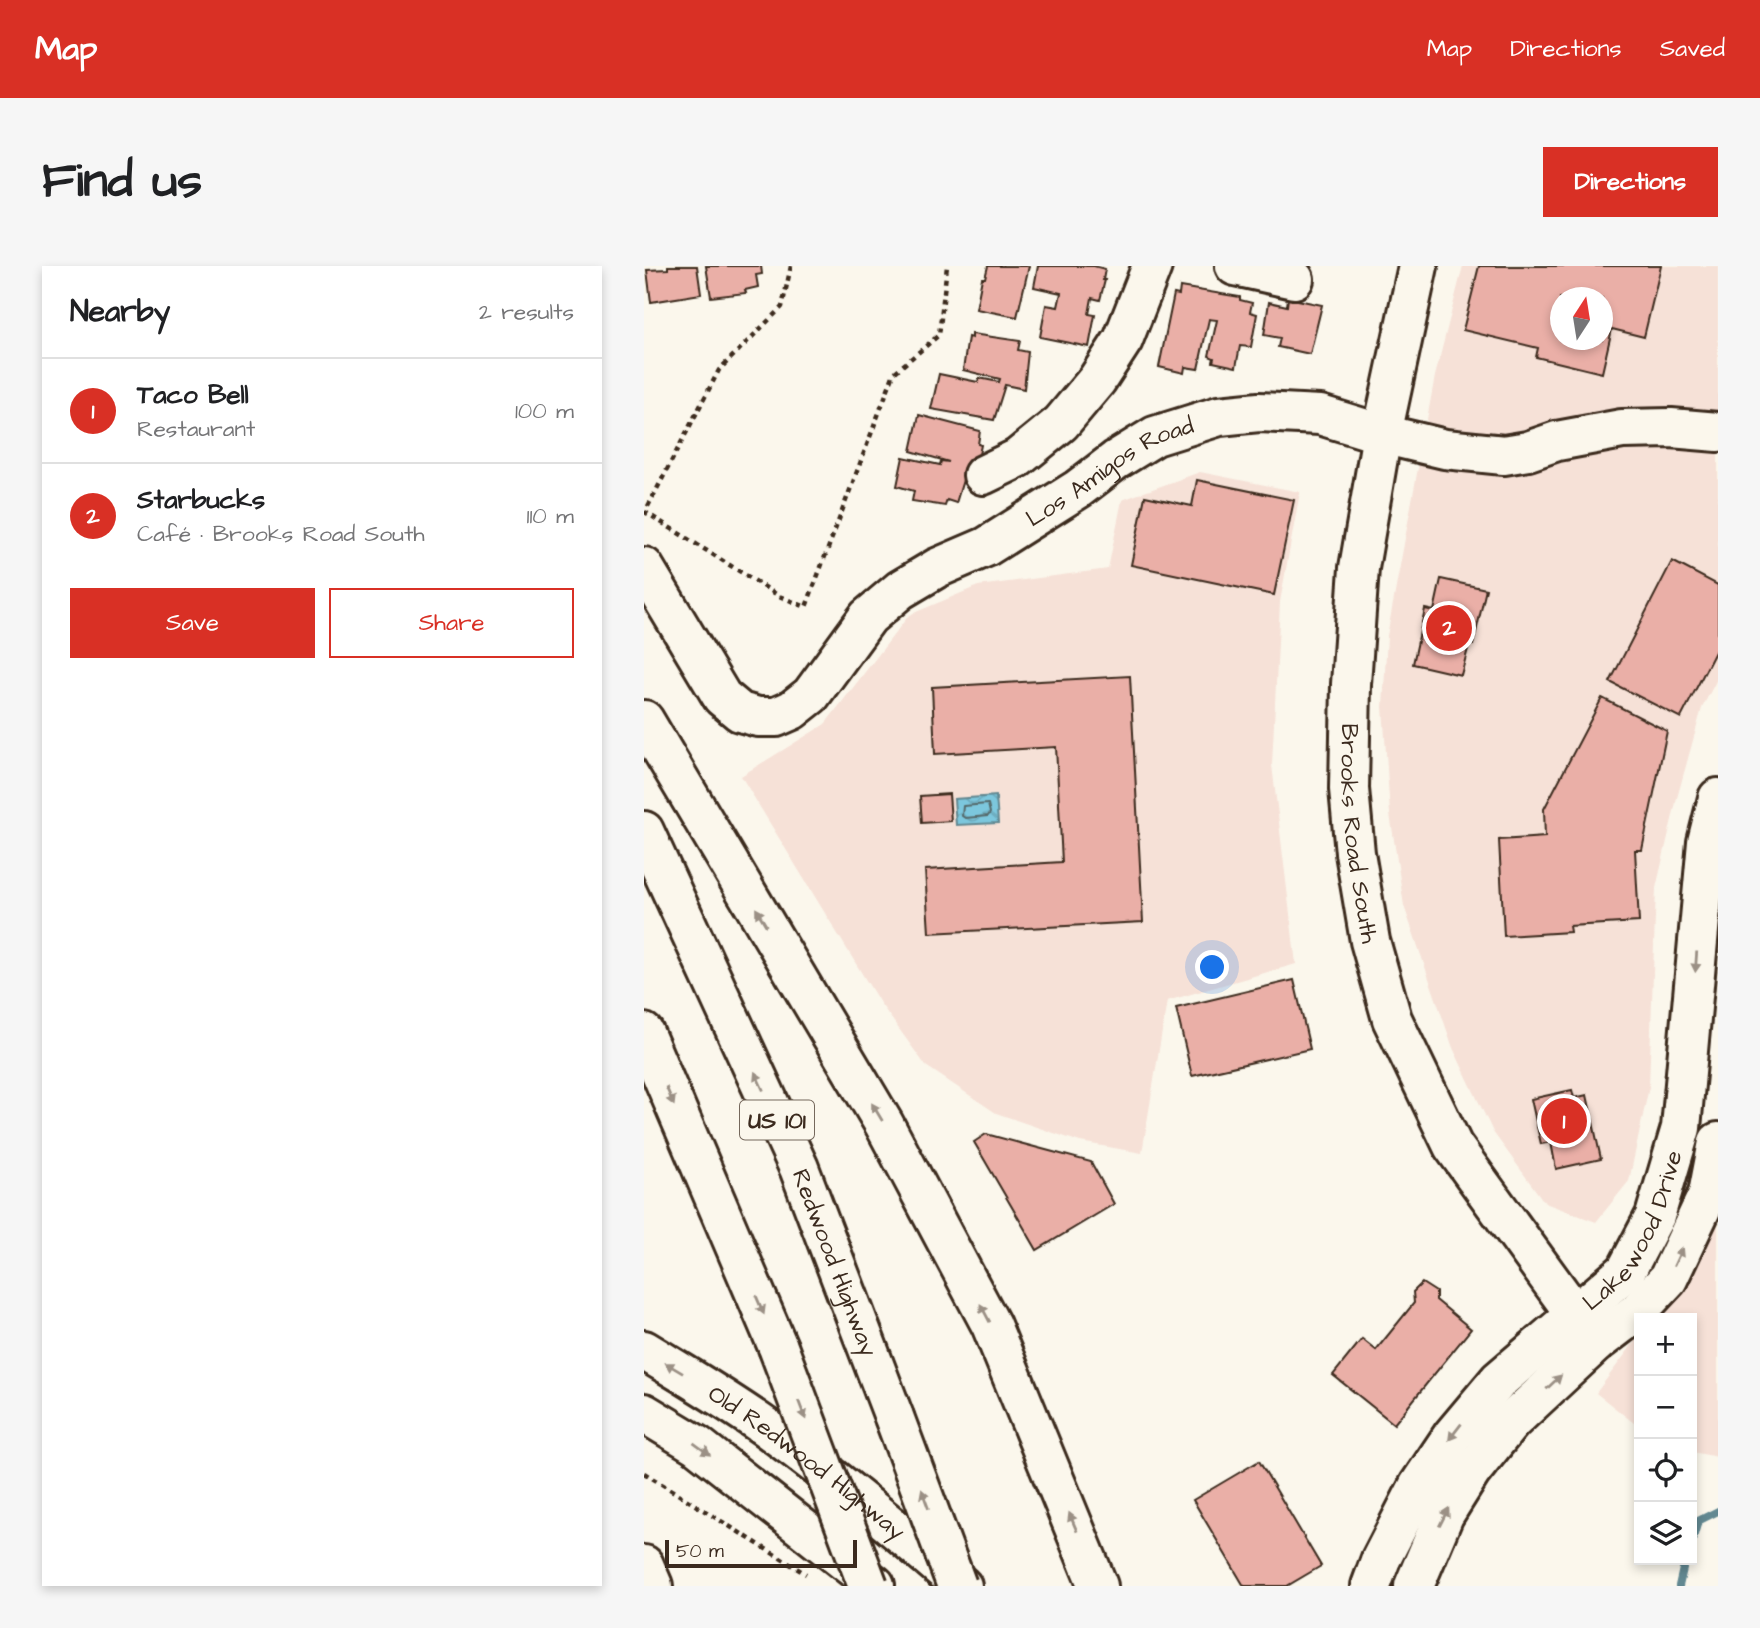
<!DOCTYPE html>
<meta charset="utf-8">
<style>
body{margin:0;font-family:"Architects Daughter",sans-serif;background:#f6f6f6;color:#202124}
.controls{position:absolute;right:21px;bottom:21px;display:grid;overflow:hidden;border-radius:0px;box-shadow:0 4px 10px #0003}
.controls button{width:63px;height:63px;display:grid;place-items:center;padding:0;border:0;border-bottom:2px solid #e0e0e0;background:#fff;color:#202124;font:35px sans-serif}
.compass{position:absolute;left:906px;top:21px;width:63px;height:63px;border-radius:50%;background:#fff;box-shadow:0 4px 10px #0003;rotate:12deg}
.scale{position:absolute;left:21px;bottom:18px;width:192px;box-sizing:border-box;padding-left:7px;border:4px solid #3b2a1e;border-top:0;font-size:19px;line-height:24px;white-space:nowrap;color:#3b2a1e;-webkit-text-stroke:5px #fbf7ec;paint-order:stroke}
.you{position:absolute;left:569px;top:702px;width:24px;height:24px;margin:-18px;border:5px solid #fff;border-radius:50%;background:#1a73e8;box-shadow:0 0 0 10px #1a73e833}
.badge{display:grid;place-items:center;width:46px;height:46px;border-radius:50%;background:#d93025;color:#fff;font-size:23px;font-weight:700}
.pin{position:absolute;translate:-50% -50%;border:4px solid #fff;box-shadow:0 2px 7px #0006}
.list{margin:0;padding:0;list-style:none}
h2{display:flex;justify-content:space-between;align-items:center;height:91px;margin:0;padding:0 28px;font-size:30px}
h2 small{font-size:23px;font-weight:400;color:#757577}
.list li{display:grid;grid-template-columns:46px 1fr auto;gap:21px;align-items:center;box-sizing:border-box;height:105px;padding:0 28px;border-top:2px solid #e0e0e0}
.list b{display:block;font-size:26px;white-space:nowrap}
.list p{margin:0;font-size:23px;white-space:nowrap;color:#757577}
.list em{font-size:23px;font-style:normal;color:#757577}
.actions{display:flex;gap:14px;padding:21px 28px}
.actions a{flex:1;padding:16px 0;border:2px solid #d93025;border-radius:0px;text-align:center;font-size:24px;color:#d93025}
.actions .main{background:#d93025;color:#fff}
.icon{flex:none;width:38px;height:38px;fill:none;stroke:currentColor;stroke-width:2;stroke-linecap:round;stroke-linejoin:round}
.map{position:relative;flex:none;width:1074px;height:1320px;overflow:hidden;border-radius:0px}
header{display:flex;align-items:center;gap:42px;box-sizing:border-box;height:98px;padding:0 35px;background:#d93025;color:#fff}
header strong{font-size:33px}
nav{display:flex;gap:38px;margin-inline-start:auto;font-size:24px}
.intro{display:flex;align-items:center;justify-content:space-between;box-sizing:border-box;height:168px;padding:0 42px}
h1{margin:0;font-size:49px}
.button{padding:18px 32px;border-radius:0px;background:#d93025;color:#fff;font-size:24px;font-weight:700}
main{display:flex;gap:42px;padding:0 42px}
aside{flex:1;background:#fff;border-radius:0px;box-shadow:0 4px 10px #0003}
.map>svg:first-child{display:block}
.built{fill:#f6e1d7;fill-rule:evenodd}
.water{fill:url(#water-waves);stroke:#628891;stroke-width:2}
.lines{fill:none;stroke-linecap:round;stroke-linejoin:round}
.shore{stroke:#55696a;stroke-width:2}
.stream{stroke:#628891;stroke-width:8}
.building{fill:#eaafa7;stroke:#3b2a1e;stroke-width:2;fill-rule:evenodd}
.minor-casing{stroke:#3b2a1e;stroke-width:44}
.major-casing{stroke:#3b2a1e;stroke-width:44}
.highway-casing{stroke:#3b2a1e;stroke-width:44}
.path{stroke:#3b2a1e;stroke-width:4.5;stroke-dasharray:5 5;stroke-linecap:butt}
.minor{stroke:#fbf7ec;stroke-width:38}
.major{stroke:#fbf7ec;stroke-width:38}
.highway{stroke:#fbf7ec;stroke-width:38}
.highway-bridge-casing{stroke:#3b2a1e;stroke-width:44;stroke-linecap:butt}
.highway-bridge{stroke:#fbf7ec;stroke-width:38}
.oneway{fill:#9b9085}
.labels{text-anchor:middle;stroke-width:6;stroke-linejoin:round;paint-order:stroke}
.shield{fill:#fbf7ec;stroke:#75685c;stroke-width:2}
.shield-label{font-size:23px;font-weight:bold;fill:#3b2a1e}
.street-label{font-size:24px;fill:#3b2a1e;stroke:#fbf7ec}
</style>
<header>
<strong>Map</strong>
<nav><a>Map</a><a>Directions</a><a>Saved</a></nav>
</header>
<div class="intro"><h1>Find us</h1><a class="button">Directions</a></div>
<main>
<aside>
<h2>Nearby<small>2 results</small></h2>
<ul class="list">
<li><span class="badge">1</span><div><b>Taco Bell</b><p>Restaurant</p></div><em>100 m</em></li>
<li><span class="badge">2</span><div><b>Starbucks</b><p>Café · Brooks Road South</p></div><em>110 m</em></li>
</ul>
<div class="actions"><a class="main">Save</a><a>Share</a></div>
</aside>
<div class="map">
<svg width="1074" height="1320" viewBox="0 0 1074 1320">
<defs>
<pattern id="water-waves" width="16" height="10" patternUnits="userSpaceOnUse" patternTransform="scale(1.75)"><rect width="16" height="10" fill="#7cc7dd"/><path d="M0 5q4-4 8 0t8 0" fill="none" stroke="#6cabbd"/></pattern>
</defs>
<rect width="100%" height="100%" fill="#fbf7ec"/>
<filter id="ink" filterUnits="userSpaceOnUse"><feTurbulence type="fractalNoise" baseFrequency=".0143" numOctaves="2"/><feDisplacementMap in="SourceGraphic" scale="14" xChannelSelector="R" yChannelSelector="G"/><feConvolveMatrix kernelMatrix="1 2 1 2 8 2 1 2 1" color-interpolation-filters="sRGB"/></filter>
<g filter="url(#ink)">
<g class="built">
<path d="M819 0H1074V411L1058 442 1033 532 1012 622 1005 821 985 915 952 956 901 937 849 866 809 782 760 640 746 548 739 441 743 370 791 110ZM916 32H958V74H916Z"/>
<polygon points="556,206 656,226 636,336 628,499 652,698 523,735 498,887 436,876 352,847 282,800 236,737 97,510 181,458 265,349 334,320 464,303 478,234"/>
<polygon points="1074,949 1074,1191 1048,1186 1048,1052 1009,1052"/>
<polygon points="995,1070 995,1161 952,1127"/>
</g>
<polygon class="water" points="352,530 354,557 312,559 310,533"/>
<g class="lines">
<polygon class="shore" points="344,538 346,547 344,550 321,552 318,550 319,540"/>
<g class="stream">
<polyline points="1048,1275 1054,1255 1074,1245"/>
<polyline points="1035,1320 1041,1294"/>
</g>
</g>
<g class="building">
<polygon points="24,0 53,0 57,28 7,36 3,4 24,3"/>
<polygon points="62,0 117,0 118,8 112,9 114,21 101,24 102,27 67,31"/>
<polygon points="344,0 385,0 373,51 332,43 338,12 341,12"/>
<polygon points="394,0 450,0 461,3 459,14 461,14 456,34 448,32 445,48 451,49 445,81 396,71 402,39 414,41 417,27 390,21"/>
<path d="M835 0H1017L1000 71 968 63 958 107 892 91 894 82 819 64ZM916 32H958V74H916Z"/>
<polygon points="536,21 596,31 596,34 608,37 606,46 613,48 607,81 596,80 592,101 569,96 570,92 565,90 573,54 565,53 554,103 541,101 540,107 515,101 530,28 535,29"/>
<polygon points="644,32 678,39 666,88 634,81 636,72 620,69 625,36 643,40"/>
<polygon points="328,68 376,75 374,84 384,86 380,123 361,119 350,154 287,143 295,108 334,116 335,112 355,116 356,113 319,104 324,71 328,72"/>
<polygon points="275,149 336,165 334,178 337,179 332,203 323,201 312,237 303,234 301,240 268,235 270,225 253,220 259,191 296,199 297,195 305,196 267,185"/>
<polygon points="553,214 650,234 630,329 487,299 501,230 548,240"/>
<polygon points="1028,295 1074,319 1074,380 1037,452 966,416"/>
<polygon points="797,313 842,323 829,379 825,379 817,409 769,398 781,343 790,345"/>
<polygon points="486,410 499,656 285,667 281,604 418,596 412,481 291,488 288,421"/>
<polygon points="958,432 1023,465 998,584 991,584 995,656 925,660 926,666 860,670 855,574 901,571 900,543"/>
<polygon points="305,528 307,555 278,557 276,530"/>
<polygon points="650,714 666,783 548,810 532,742"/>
<polygon points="928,824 930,832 943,829 957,893 912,903 907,876 897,878 887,833"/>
<polygon points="342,868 447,896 470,938 393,984 330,876"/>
<polygon points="778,1017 792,1026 792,1034 827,1063 750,1158 689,1109 718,1073 732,1084 770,1037 769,1026"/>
<polygon points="615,1195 677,1300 643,1320 600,1320 549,1234"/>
</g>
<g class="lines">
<defs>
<g id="minor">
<polyline points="591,0 650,13"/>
<path id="s1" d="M774 0 738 168 715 302 707 418 705 523 711 587 726 675 748 753 809 880 952 1077"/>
<polyline points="339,209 374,192 417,157 453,114 479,74 508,0"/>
<path id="s2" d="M0 301 78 431 96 446 114 451H132L148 444 167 429 224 351 256 324 293 302 342 281 434 223 472 194 511 170 575 150 615 146 676 149 738 168 801 183 860 189 884 185 913 175 978 163 1027 162 1074 166"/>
<path id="s3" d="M727 1320 737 1293 775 1219 808 1170 855 1114 982 1005 1011 950 1037 862 1063 576 1074 532"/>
<polyline points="770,1320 800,1249 827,1206 867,1156 952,1077 994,1045 1024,1013 1064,928 1074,876"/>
</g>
<g id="major">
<path id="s4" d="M0 1084C44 1111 89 1137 131 1168 196 1216 257 1267 318 1320"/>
<polyline points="0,1147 53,1179 231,1319"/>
</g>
<g id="highway">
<polyline points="0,454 240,858 347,1059 454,1320"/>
<path id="s5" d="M0 565 155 902 250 1151"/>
<polyline points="0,767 134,1081"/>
<polyline points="0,1299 9,1320"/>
</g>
</defs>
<use href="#minor" class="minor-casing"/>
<use href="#major" class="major-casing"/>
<use href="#highway" class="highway-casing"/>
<g class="path">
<polyline points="147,0 138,41 75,104 1,246 135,330 162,341 250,107 295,69 303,0"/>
<polyline points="0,1207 162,1308"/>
</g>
<use href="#minor" class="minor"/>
<use href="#major" class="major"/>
<use href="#highway" class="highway"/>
<defs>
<g id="highway-bridge">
<polyline points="134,1081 224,1320"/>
<polyline points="250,1151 313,1320"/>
</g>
</defs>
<use href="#highway-bridge" class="highway-bridge-casing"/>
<use href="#highway-bridge" class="highway-bridge"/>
</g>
<defs><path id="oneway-solid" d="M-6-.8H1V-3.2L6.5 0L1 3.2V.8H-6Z" transform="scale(1.75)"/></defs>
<g class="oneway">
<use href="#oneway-solid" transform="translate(117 651) rotate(-121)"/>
<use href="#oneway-solid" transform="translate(1052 696) rotate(94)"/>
<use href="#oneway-solid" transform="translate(115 815) rotate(-115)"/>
<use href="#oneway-solid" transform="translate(26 830) rotate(67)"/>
<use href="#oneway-solid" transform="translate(233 846) rotate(-121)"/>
<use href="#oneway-solid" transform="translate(1034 991) rotate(-65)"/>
<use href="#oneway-solid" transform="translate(116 1039) rotate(67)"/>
<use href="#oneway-solid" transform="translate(341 1047) rotate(-118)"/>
<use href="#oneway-solid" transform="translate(30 1102) rotate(-149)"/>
<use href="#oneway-solid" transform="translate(910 1116) rotate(-43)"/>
<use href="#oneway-solid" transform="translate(158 1144) rotate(69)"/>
<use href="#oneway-solid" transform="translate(811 1166) rotate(128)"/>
<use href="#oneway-solid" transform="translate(58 1183) rotate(36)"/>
<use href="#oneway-solid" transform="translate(281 1233) rotate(-110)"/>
<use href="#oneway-solid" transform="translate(800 1251) rotate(-63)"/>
<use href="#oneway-solid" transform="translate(429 1256) rotate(-113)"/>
</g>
</g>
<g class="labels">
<rect class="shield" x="96" y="834.5" width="74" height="39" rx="5"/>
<g class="shield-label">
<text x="133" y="862">US 101</text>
</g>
<g class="street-label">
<text dy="8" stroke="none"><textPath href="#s2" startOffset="634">Los Amigos Road</textPath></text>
<text dy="8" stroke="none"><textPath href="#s1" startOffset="574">Brooks Road South</textPath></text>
<text dy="8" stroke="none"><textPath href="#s3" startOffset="450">Lakewood Drive</textPath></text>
<text dy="8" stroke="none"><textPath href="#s5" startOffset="472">Redwood Highway</textPath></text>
<text dy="8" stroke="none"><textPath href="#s4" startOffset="198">Old Redwood Highway</textPath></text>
</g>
</g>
</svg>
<div class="controls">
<button>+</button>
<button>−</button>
<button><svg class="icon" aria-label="locate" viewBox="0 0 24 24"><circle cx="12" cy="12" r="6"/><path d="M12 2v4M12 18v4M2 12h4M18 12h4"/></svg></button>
<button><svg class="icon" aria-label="layers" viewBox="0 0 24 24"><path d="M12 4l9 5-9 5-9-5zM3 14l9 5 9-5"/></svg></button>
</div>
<svg class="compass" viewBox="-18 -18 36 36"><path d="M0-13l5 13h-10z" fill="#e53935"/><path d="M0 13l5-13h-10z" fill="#757577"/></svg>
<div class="scale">50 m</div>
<div class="you"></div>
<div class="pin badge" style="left:920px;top:855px">1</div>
<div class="pin badge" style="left:805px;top:362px">2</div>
</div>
</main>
